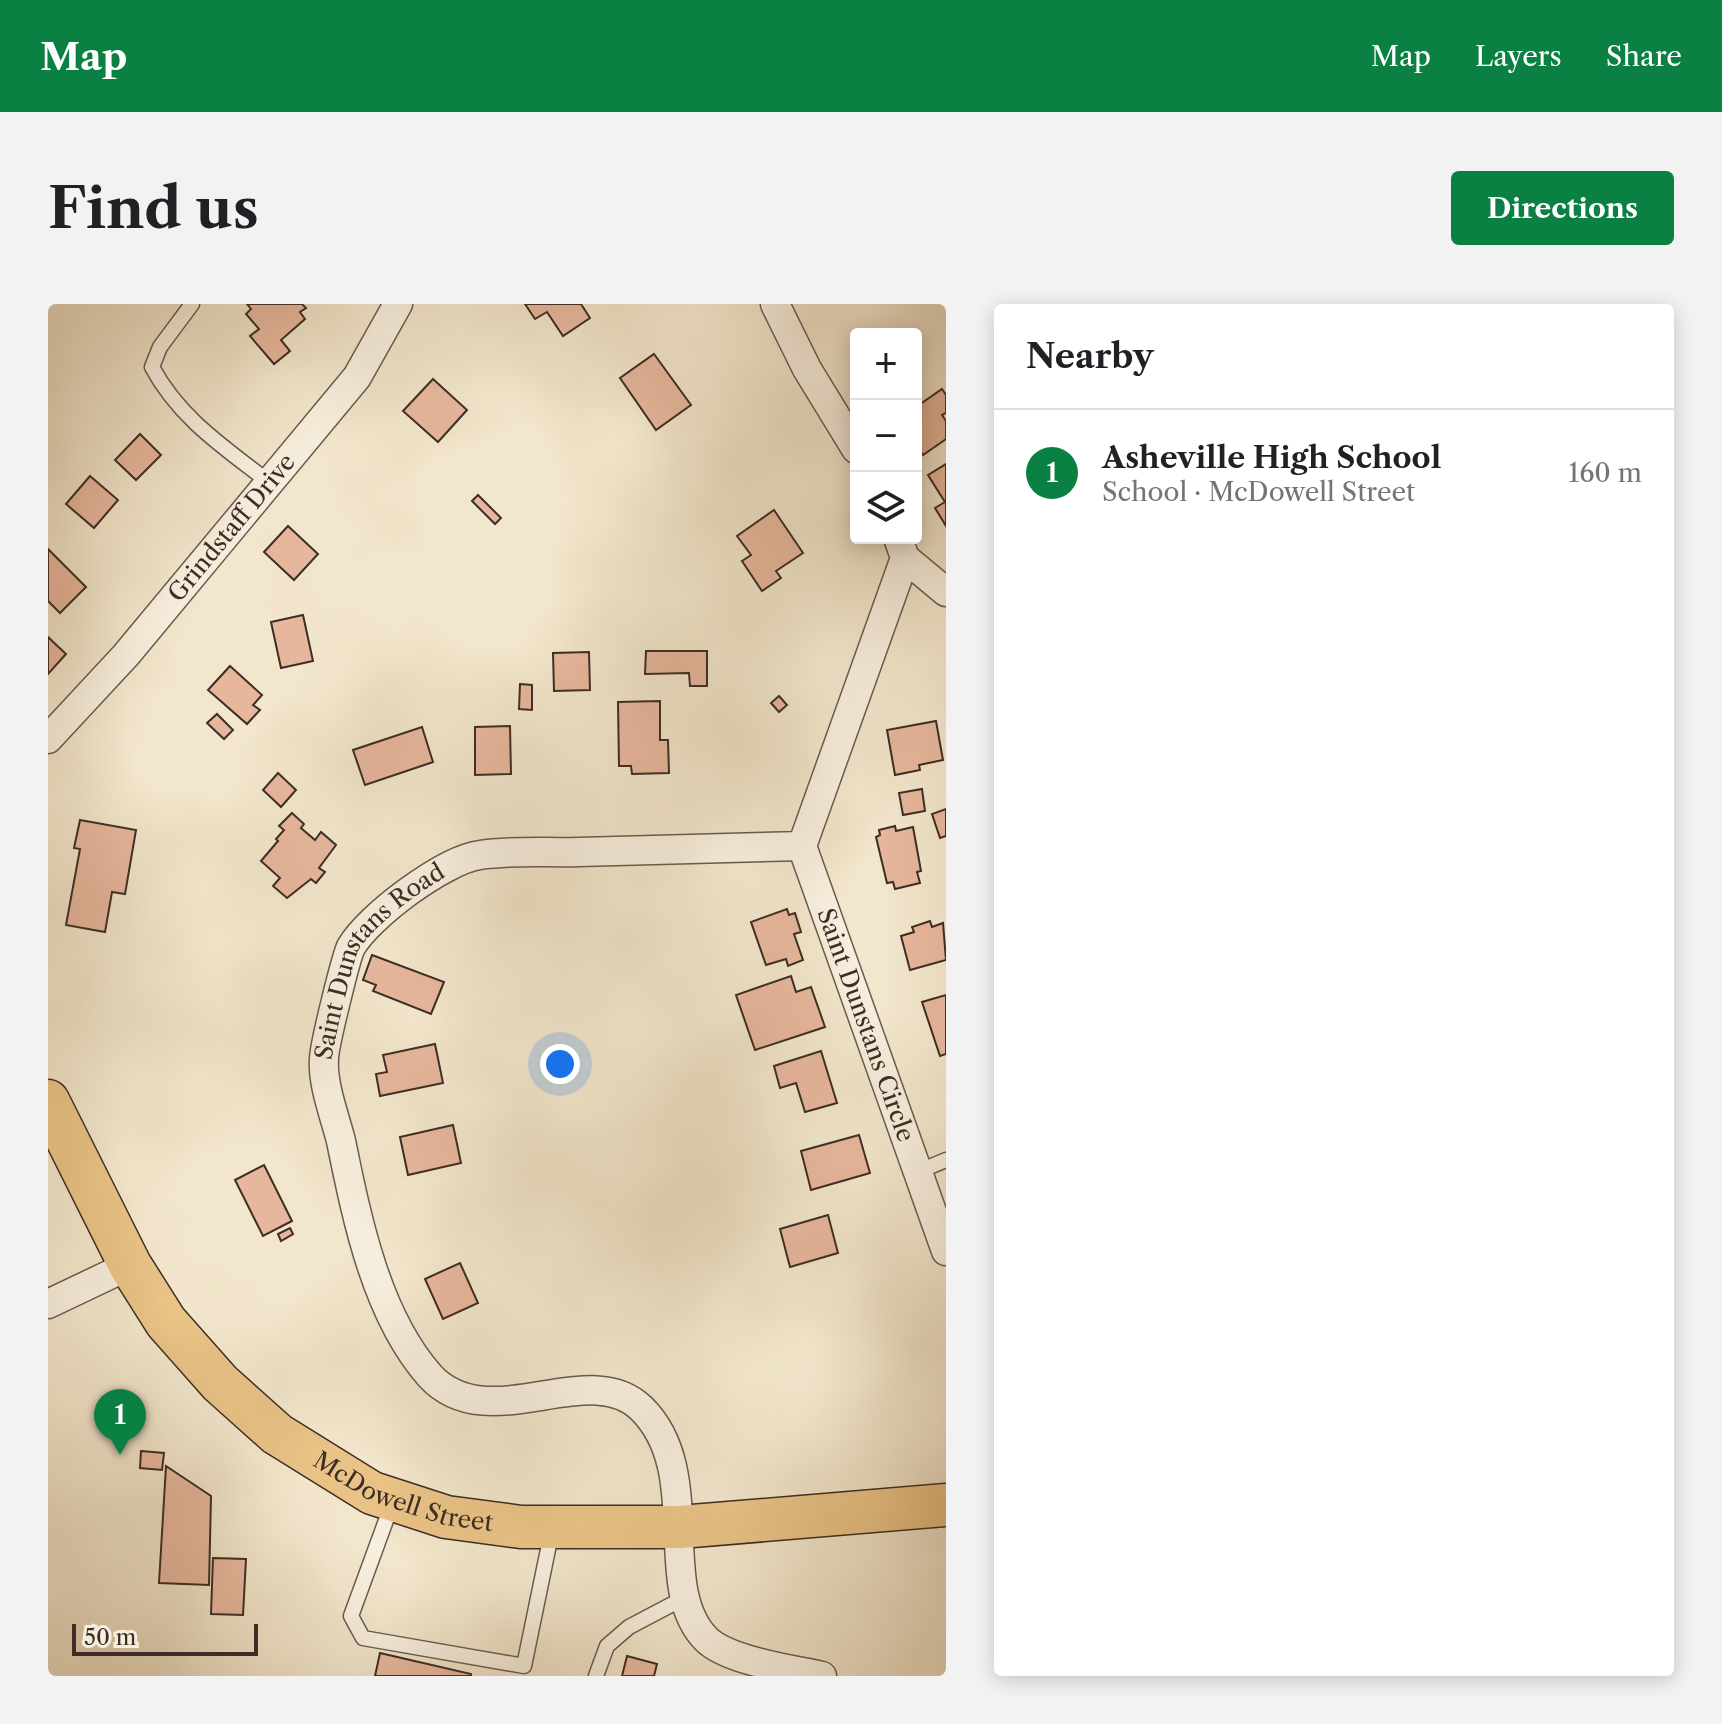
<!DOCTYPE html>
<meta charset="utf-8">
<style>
body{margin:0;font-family:"Libre Caslon Text",serif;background:#f2f2f2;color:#202124}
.controls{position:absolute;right:24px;top:24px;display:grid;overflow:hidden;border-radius:8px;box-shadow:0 4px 20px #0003}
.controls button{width:72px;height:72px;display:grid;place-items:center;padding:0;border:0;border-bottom:2px solid #e0e0e0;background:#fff;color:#202124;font:40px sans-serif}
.scale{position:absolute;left:24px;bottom:20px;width:186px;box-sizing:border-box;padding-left:8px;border:4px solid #3d2d24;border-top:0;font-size:22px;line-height:28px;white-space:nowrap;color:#3d2d24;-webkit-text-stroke:6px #f7efde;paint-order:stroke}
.you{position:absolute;left:512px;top:760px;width:28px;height:28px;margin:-20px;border:6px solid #fff;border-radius:50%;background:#1a73e8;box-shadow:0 0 0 12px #1a73e833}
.badge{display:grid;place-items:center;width:52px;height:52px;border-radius:50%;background:#0b8043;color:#fff;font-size:26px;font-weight:700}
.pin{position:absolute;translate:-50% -66px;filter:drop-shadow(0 2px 4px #0008)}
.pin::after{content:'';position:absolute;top:42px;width:28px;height:24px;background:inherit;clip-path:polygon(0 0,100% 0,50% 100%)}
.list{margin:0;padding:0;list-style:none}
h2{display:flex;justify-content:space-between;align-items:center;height:104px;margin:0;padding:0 32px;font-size:34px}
h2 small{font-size:26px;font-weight:400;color:#757577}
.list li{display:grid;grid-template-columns:52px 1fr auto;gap:24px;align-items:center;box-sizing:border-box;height:128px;padding:0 32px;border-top:2px solid #e0e0e0}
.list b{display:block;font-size:30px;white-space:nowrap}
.list p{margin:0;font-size:26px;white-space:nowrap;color:#757577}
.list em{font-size:26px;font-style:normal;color:#757577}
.icon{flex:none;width:44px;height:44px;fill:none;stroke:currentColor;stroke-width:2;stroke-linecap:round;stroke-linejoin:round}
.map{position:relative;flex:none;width:898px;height:1372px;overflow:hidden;border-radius:8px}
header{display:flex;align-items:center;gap:48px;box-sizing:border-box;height:112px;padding:0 40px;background:#0b8043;color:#fff}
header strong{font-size:38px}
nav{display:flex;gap:44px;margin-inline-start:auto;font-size:28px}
.intro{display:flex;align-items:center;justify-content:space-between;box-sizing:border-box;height:192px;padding:0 48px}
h1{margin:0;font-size:56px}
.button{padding:20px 36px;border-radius:8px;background:#0b8043;color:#fff;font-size:28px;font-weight:700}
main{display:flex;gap:48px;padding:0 48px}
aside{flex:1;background:#fff;border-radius:8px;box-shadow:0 4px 20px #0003}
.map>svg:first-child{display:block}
.building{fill:#e7b79d;stroke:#3d2d24;stroke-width:2}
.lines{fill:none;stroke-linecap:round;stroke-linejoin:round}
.service-casing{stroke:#6a5b4e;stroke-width:17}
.minor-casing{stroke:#6a5b4e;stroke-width:31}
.primary-casing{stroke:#3d2d24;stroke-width:45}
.service{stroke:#f7efde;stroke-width:14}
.minor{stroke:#f7efde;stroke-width:28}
.primary{stroke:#e9c386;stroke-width:42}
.labels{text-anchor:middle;stroke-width:7;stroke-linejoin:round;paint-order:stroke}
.street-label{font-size:24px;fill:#3d2d24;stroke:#f7efde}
</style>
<header>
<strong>Map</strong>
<nav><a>Map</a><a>Layers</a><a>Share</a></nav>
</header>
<div class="intro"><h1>Find us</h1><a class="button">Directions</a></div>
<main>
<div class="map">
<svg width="898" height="1372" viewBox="0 0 898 1372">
<rect width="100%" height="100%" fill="#f2e6cc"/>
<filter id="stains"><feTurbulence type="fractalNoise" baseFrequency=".0025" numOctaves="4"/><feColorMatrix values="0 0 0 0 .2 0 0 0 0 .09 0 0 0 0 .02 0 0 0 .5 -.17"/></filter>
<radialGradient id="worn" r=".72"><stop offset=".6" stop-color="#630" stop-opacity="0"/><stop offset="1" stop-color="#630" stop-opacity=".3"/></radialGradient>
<g class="building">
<polygon points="199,0 254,0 258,4 252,8 257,15 233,36 242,47 226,60 202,32 211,25 198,10 203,5"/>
<polygon points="477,0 533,0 542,14 515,32 499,8 487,15"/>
<polygon points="606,50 643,101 608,126 572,74"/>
<polygon points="385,75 419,106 390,138 355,107"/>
<polygon points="894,85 898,91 898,109 894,111 898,117 898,135 875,151 868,140 868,103"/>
<polygon points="92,130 113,151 88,176 67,156"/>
<polygon points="898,160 898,222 887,204 897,198 880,171"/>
<polygon points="42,172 70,196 46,224 18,200"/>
<polygon points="430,191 453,214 447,220 424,197"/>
<polygon points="726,206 755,249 728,267 733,274 714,287 694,257 703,251 689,232"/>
<polygon points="240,222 270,250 246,276 216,248"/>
<polygon points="0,245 38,283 12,309 0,297"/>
<polygon points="255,311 265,357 233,364 223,318"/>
<polygon points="0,333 18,350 0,370"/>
<polygon points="598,347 659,347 659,382 642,382 641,369 597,370"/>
<polygon points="541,348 542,386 506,387 505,349"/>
<polygon points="182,362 214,391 205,401 212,406 199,420 160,386"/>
<polygon points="472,380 484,381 484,406 471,405"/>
<polygon points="731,392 739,401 731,408 723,399"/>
<polygon points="612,397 612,436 620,436 621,469 584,470 583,462 571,462 570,398"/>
<polygon points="169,410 185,426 176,435 159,419"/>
<polygon points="888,417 895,456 871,461 872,466 847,471 839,426"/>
<polygon points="462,422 463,470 427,471 427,423"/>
<polygon points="374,423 385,458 317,481 305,446"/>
<polygon points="230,469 248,486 233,503 215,486"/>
<polygon points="874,485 877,507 855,511 851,489"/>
<polygon points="898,505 898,532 892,534 884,510"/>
<polygon points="244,509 256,520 253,524 267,536 273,528 288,541 271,564 277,568 268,579 263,575 239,594 225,582 232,574 213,557 230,537 228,535 236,526 231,522"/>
<polygon points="32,516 88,526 77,590 64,588 57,628 18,621 32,545 26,544"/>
<polygon points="847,522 848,527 865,523 873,567 869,568 872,579 847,585 845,578 839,579 828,533 832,531 831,526"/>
<polygon points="739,605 741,611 747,609 753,628 746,630 755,656 740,662 738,655 718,661 703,618"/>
<polygon points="882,617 884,623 895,619 898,656 862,666 853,632 866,628 864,623"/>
<polygon points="324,651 396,678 383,710 325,687 328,681 315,676"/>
<polygon points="743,672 748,688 763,683 777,723 707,746 688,691"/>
<polygon points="898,691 898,750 892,752 874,698"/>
<polygon points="387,740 395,779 332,792 328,770 339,768 335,751"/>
<polygon points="773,747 789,799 757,808 748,779 732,784 726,762"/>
<polygon points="405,821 413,859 360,871 352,833"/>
<polygon points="811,831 822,869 763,886 753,847"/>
<polygon points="216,861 244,917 215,932 187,876"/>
<polygon points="780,911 790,949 742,963 732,925"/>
<polygon points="242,924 245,930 233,937 230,930"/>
<polygon points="412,959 430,999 395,1015 377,975"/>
<polygon points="93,1147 116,1149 114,1166 92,1164"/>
<polygon points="118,1162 163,1192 161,1281 111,1279"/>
<polygon points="165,1254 198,1255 195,1311 163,1310"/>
<polygon points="332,1349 423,1370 423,1372 327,1372"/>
<polygon points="579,1352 609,1360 606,1372 574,1372"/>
</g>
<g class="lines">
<defs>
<g id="service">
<path d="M144 0 112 43 104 63C131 114 177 144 222 179"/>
<polyline points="869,868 898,856"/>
<polyline points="344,1200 303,1312 315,1334 476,1362 504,1226"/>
<polyline points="548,1372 559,1342 581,1323 636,1294"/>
</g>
<g id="minor">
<polyline points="727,0 759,65 808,145"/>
<polyline points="857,254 898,288"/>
<path id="s1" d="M0 435 78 351 309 73 350 0"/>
<path id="s2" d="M754 542 898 947"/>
<polyline points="0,1000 82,961"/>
<path id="s3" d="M774 1372C743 1365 680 1357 658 1335 606 1282 658 1167 593 1104 540 1053 440 1135 382 1072 328 1011 309 915 293 837 287 813 274 780 276 755 276 742 298 653 303 643 321 612 396 556 432 551 463 546 499 549 531 548 605 546 680 544 754 542L857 254 850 234"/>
</g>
<g id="primary">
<path id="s4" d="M0 797 82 961 118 1018 172 1079 229 1130 324 1189 398 1213 473 1223H632L898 1201"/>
</g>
</defs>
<use href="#service" class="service-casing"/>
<use href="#minor" class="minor-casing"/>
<use href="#primary" class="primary-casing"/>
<use href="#service" class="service"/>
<use href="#minor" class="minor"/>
<use href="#primary" class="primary"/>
</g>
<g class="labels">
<g class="street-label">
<text dy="8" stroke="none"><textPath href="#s1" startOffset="280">Grindstaff Drive</textPath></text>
<text dy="8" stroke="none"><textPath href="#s3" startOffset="1048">Saint Dunstans Road</textPath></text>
<text dy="8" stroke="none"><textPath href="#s2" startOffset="190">Saint Dunstans Circle</textPath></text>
<text dy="8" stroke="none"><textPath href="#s4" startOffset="550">McDowell Street</textPath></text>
</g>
</g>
<rect width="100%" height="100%" filter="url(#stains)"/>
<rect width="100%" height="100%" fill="url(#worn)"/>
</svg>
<div class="controls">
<button>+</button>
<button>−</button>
<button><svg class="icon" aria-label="layers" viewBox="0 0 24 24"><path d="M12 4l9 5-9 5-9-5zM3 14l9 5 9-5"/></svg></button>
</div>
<div class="scale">50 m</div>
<div class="you"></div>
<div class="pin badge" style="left:72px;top:1151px">1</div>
</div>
<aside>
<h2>Nearby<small></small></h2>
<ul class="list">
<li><span class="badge">1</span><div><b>Asheville High School</b><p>School · McDowell Street</p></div><em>160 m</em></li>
</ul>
</aside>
</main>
